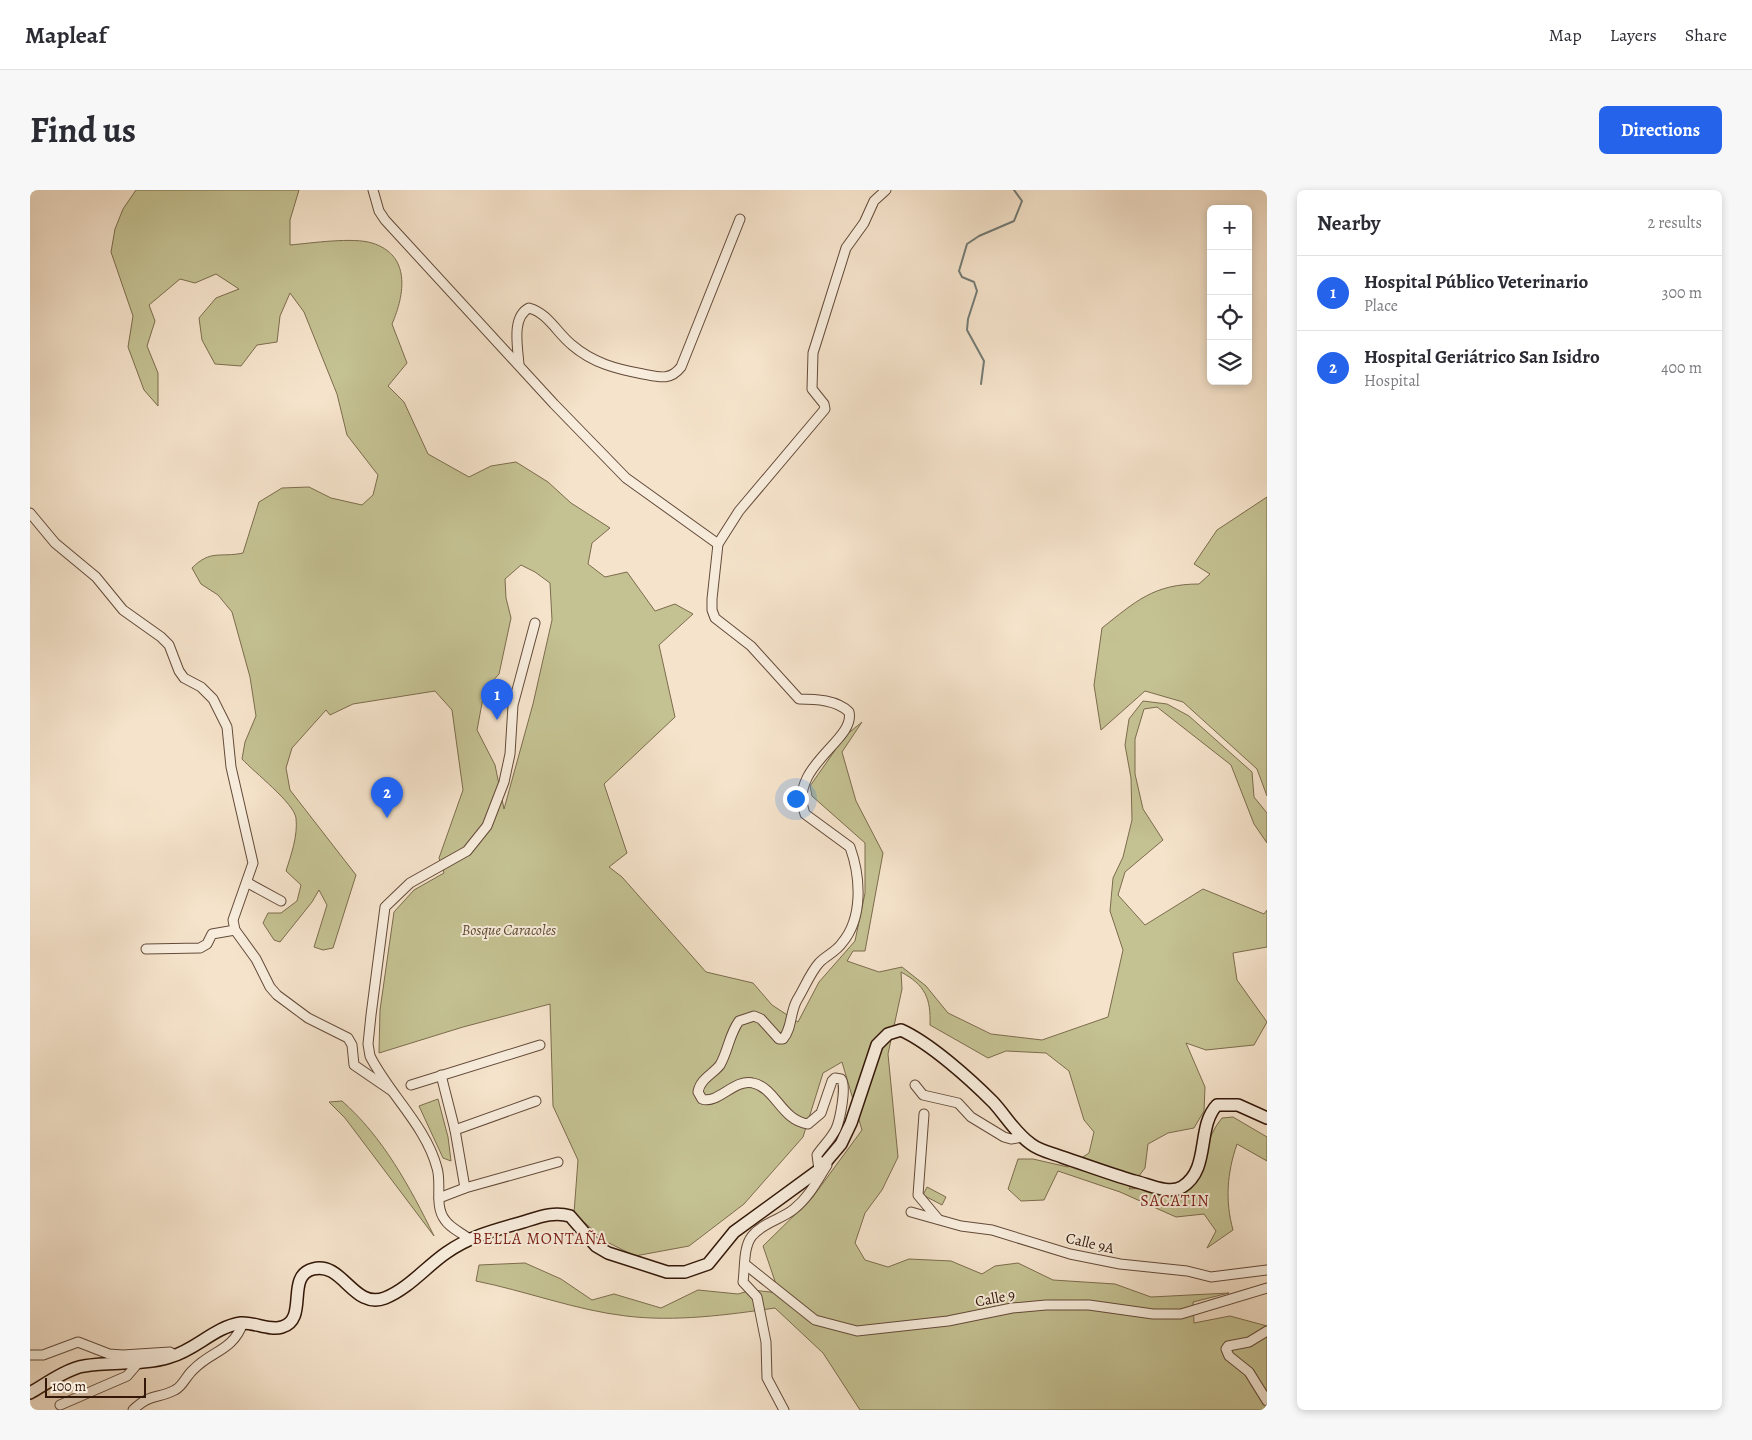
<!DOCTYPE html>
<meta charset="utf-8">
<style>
body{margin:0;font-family:Alegreya,serif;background:#f7f7f7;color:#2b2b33}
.controls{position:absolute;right:15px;top:15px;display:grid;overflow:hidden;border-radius:8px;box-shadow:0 2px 8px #0003}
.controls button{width:45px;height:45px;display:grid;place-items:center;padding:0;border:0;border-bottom:1px solid #e1e1e2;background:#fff;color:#2b2b33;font:25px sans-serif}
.scale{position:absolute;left:15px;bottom:12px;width:101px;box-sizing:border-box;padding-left:5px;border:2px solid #331708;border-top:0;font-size:14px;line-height:18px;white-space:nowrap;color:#331708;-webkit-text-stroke:4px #f8eddd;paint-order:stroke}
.you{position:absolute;left:765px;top:608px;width:18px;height:18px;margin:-12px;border:4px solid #fff;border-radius:50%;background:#1a73e8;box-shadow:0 0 0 8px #1a73e833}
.badge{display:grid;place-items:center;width:32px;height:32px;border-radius:50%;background:#2563eb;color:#fff;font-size:16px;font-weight:700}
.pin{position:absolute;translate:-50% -41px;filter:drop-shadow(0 1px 2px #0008)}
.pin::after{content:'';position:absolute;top:26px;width:18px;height:15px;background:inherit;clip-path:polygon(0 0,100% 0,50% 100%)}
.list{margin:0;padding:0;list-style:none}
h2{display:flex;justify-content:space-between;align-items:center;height:65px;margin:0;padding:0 20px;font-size:21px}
h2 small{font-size:16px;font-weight:400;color:#7c7c81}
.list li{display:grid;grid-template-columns:32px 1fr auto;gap:15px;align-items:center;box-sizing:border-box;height:75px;padding:0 20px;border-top:1px solid #e1e1e2}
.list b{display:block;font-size:19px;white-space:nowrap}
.list p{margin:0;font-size:16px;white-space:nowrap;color:#7c7c81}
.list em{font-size:16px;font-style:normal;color:#7c7c81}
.icon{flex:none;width:28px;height:28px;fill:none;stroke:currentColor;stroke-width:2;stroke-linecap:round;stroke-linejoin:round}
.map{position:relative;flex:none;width:1237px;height:1220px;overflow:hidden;border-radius:8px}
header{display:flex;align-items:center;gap:30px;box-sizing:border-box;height:70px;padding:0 25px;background:#fff;border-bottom:1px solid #e1e1e2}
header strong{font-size:24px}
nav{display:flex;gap:28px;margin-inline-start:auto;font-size:18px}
.intro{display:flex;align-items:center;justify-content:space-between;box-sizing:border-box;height:120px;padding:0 30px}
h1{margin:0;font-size:35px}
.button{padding:12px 22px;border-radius:8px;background:#2563eb;color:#fff;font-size:18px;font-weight:700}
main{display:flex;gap:30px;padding:0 30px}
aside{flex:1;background:#fff;border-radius:8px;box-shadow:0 2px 8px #0003}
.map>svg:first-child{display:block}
.green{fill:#c4c192;stroke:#7c6c4d;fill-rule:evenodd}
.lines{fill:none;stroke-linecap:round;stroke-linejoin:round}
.stream{stroke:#737b75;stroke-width:2}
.minor-casing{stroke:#644a39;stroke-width:11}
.secondary-casing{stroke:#331708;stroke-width:14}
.minor{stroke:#f8eddd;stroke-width:9}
.secondary{stroke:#f8eddd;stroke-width:11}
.labels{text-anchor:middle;stroke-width:4;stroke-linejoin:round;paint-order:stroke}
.park-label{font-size:15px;font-style:italic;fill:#5e4a31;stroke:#f8eddd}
.street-label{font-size:15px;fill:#331708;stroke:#f8eddd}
.neighbourhood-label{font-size:16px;letter-spacing:1px;fill:#7a1f14;stroke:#f8eddd}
</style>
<header>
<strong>Mapleaf</strong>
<nav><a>Map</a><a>Layers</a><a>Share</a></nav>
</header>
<div class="intro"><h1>Find us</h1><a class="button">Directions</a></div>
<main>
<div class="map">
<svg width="1237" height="1220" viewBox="0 0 1237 1220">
<rect width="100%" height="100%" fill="#f5e3cb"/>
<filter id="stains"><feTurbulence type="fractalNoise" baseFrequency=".004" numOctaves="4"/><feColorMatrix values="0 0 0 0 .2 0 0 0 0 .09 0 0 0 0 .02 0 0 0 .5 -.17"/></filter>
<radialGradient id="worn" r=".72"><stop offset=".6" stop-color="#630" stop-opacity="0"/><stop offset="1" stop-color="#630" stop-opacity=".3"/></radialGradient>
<g class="green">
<path d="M106 0H269L260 30V55C282 53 323 47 342 53 381 65 375 104 362 134L377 173 358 196 374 212 398 264 439 287 461 276 486 272 518 292 541 313 580 338 562 353 558 374 575 387 597 382 625 421 645 414 663 424 629 455 645 527 574 594 597 663 579 677 592 687 676 782 723 793 742 815 768 832 789 792 825 751 835 703V653L782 606 780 596 815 546 832 532 812 562 826 611 853 663 835 761H823L817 771 849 782 872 777 896 796 918 823 961 844 1012 850 1078 827 1093 760 1080 721 1083 688 1093 667 1102 630 1101 588 1095 555 1099 529 1113 511 1137 514 1159 526 1222 582 1224 607 1237 623V653L1224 634 1201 575 1127 517 1114 519 1105 549V584L1113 619 1133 650 1095 682 1088 705 1115 735 1173 699 1234 724 1237 720V757L1203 763 1207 790 1237 832 1224 855 1176 860 1156 853 1175 897 1174 921 1164 938 1138 943 1118 954 1115 978 1099 999C1115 996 1132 1008 1149 1005 1152 1004 1159 999 1161 996 1175 976 1174 949 1192 928L1203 927 1237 947V971L1207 954C1197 983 1195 1011 1203 1040L1177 1058 1186 1041 1174 1024 1146 1027 1090 1002 1028 981 1014 1010 991 1011 978 999 988 969H1003L1038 977 1059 963 1064 942 1054 930 1039 881 1016 863 976 861 958 868 900 835C901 808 895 795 871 782L872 799 858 864 868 967 852 1000 835 1023 825 1053 835 1070 858 1077 879 1069 921 1071 952 1084 965 1076 988 1073 1023 1090 1085 1094 1121 1107 1199 1103 1163 1112 1164 1133 1200 1126 1237 1136V1220H830L793 1163 745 1118C697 1125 645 1132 596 1126 545 1120 496 1101 446 1091L449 1075 495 1073 531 1089 562 1110 584 1104 631 1118 668 1100 708 1104 722 1100 749 1103 733 1056 782 1008 832 940 812 872 793 883 773 947 714 1014 659 1056 605 1066 575 1051 544 1023 548 970 523 916 520 814 433 837 349 863 350 820 364 722 384 700 414 683 409 668 433 600 422 520 405 501 323 514 300 525 296 520 262 558 256 578 260 600 326 685 303 758 293 760 284 757 297 715 289 700 282 712 250 752 244 750 233 733 238 723H251L267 711 271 695 256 681C261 665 268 646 266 628 264 613 224 582 212 569L215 552 226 526 220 487 202 422 188 405 171 394 162 378C181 359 190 368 213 363L229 312 252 298 279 297 301 308 332 315 343 305 348 285 317 245 307 204 274 122 260 103 250 126 247 152 227 155 211 176 185 174 172 150 169 128 186 108 209 99 186 84 165 93 150 89 119 115 125 131 117 156 128 183V216L114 200 98 157 103 126 81 62 85 39 93 19ZM491 375 505 382 520 393 522 430 503 514 474 619 465 575 447 540 453 508 460 494 469 484 481 428 476 408 475 389Z"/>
<path d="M1237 307V606L1227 579 1153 512 1115 501 1071 540 1064 495 1072 438C1106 411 1124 394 1169 394L1180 384 1164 374 1187 340Z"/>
<polygon points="408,909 418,947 421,971 413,968 389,916"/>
<path d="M312 911C353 947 380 997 404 1046L315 928 299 912Z"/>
<polygon points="897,997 916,1007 912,1015 893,1005"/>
</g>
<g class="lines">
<polyline class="stream" points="951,194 954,171 937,140 938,129 947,101 944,92 932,87 929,81 937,54 949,46 984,31 992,11 984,0"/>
<defs>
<g id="minor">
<polyline points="343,0 349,21 355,30 524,214 596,288 688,354"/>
<path d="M489 175C488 158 481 127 499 118 518 123 527 143 542 155 563 173 586 179 613 184 629 187 640 191 651 177L710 29"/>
<polyline points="0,323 25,353 66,387 93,420 131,447 139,455 149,481 154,488 171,497 183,509 197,537 201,577 223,673 203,730 205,740 226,769 240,797 247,805 278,828 318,848 322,855 324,875 362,901"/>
<polyline points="218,693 251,711"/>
<polyline points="116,759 170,758 177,754 182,744 205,740"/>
<polyline points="411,885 425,940 435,998"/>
<polyline points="381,895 510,855"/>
<polyline points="885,895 893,905 928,913 941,927 974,947 981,949 993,947"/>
<polyline points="894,924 888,1005 908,1029"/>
<polyline points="425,940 506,911"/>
<path d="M789 980 787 965C793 956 801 949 806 939 810 930 817 895 811 889L805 888 802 891 791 923 778 934C751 930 746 898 723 893 705 888 687 915 672 909L668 902C670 889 683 884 690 875 698 861 699 845 709 831L724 826 731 829 749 849H753C762 839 760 822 767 810 774 799 780 783 789 773 795 766 806 762 812 753 833 728 831 688 820 657L775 624C757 576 826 551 819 522 807 510 786 509 769 509L721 456 685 428 682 420V409L688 354 709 321 795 219 794 214 782 199 783 163 816 58 834 33 844 11 856 0"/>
<polyline points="409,1008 435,998 528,972"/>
<polyline points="881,1022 931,1036 962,1040 1040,1064 1090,1074 1157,1081 1181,1087 1237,1080"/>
<path d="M439 1049C432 1043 420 1038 415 1030 404 1016 412 994 407 978 396 936 359 904 340 866L338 854 341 825 355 717 380 693 437 661 457 636 474 592 480 564 483 515 505 433"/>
<polyline points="716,1075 785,1130 827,1141 918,1131 982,1118 1016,1115 1059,1115 1123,1124 1151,1124 1237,1098"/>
<polyline points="1237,1141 1219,1152 1198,1156 1196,1159 1199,1166 1219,1182 1237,1211"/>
<polyline points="0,1165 13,1165 48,1152 79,1164 93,1165 140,1162 145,1165"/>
<polyline points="30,1215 97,1186 109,1172"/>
<path d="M103 1220C120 1203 128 1209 145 1200 153 1196 156 1186 163 1180 182 1160 202 1162 213 1133"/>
<path d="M754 1220 737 1188 736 1152 727 1107 713 1092C715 1079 713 1057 722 1046 732 1033 752 1029 764 1019 779 1007 787 991 797 975"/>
</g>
<path id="secondary" d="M0 1203C14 1195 38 1178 54 1176 82 1171 112 1176 140 1167 166 1160 184 1137 211 1133 224 1132 240 1141 252 1137 279 1129 255 1086 283 1079 313 1071 323 1120 355 1108 378 1099 397 1076 416 1063 440 1046 465 1040 493 1032 509 1027 524 1021 540 1026L566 1056 578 1063 637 1082H655L678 1074 704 1042 789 980 811 954 821 933 847 855 858 844 871 840C900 853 940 889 963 912 976 926 985 943 1001 954 1010 961 1022 963 1032 967 1056 975 1080 984 1104 991 1118 994 1139 1005 1152 997 1181 979 1166 937 1187 915H1208L1237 928"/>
</defs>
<use href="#minor" class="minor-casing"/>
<use href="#secondary" class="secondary-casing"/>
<use href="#minor" class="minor"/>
<use href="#secondary" class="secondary"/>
</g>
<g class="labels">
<g class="park-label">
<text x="479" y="745">Bosque Caracoles</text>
</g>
<g class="street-label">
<text transform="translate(1060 1053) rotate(13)" y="5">Calle 9A</text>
<text transform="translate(965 1108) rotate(-11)" y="5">Calle 9</text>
</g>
<g class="neighbourhood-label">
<text x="1145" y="1016">SACATIN</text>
<text x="510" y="1054">BELLA MONTAÑA</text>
</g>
</g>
<rect width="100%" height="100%" filter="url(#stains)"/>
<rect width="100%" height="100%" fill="url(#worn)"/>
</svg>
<div class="controls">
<button>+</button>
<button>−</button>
<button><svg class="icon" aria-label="locate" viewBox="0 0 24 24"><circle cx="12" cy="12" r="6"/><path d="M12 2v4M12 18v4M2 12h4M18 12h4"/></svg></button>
<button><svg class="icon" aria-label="layers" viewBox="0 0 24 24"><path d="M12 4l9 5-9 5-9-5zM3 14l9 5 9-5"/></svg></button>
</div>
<div class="scale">100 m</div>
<div class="you"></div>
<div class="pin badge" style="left:467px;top:530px">1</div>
<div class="pin badge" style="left:357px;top:628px">2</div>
</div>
<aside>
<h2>Nearby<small>2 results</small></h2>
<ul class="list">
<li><span class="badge">1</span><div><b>Hospital Público Veterinario</b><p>Place</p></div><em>300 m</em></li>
<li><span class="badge">2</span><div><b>Hospital Geriátrico San Isidro</b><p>Hospital</p></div><em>400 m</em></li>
</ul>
</aside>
</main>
